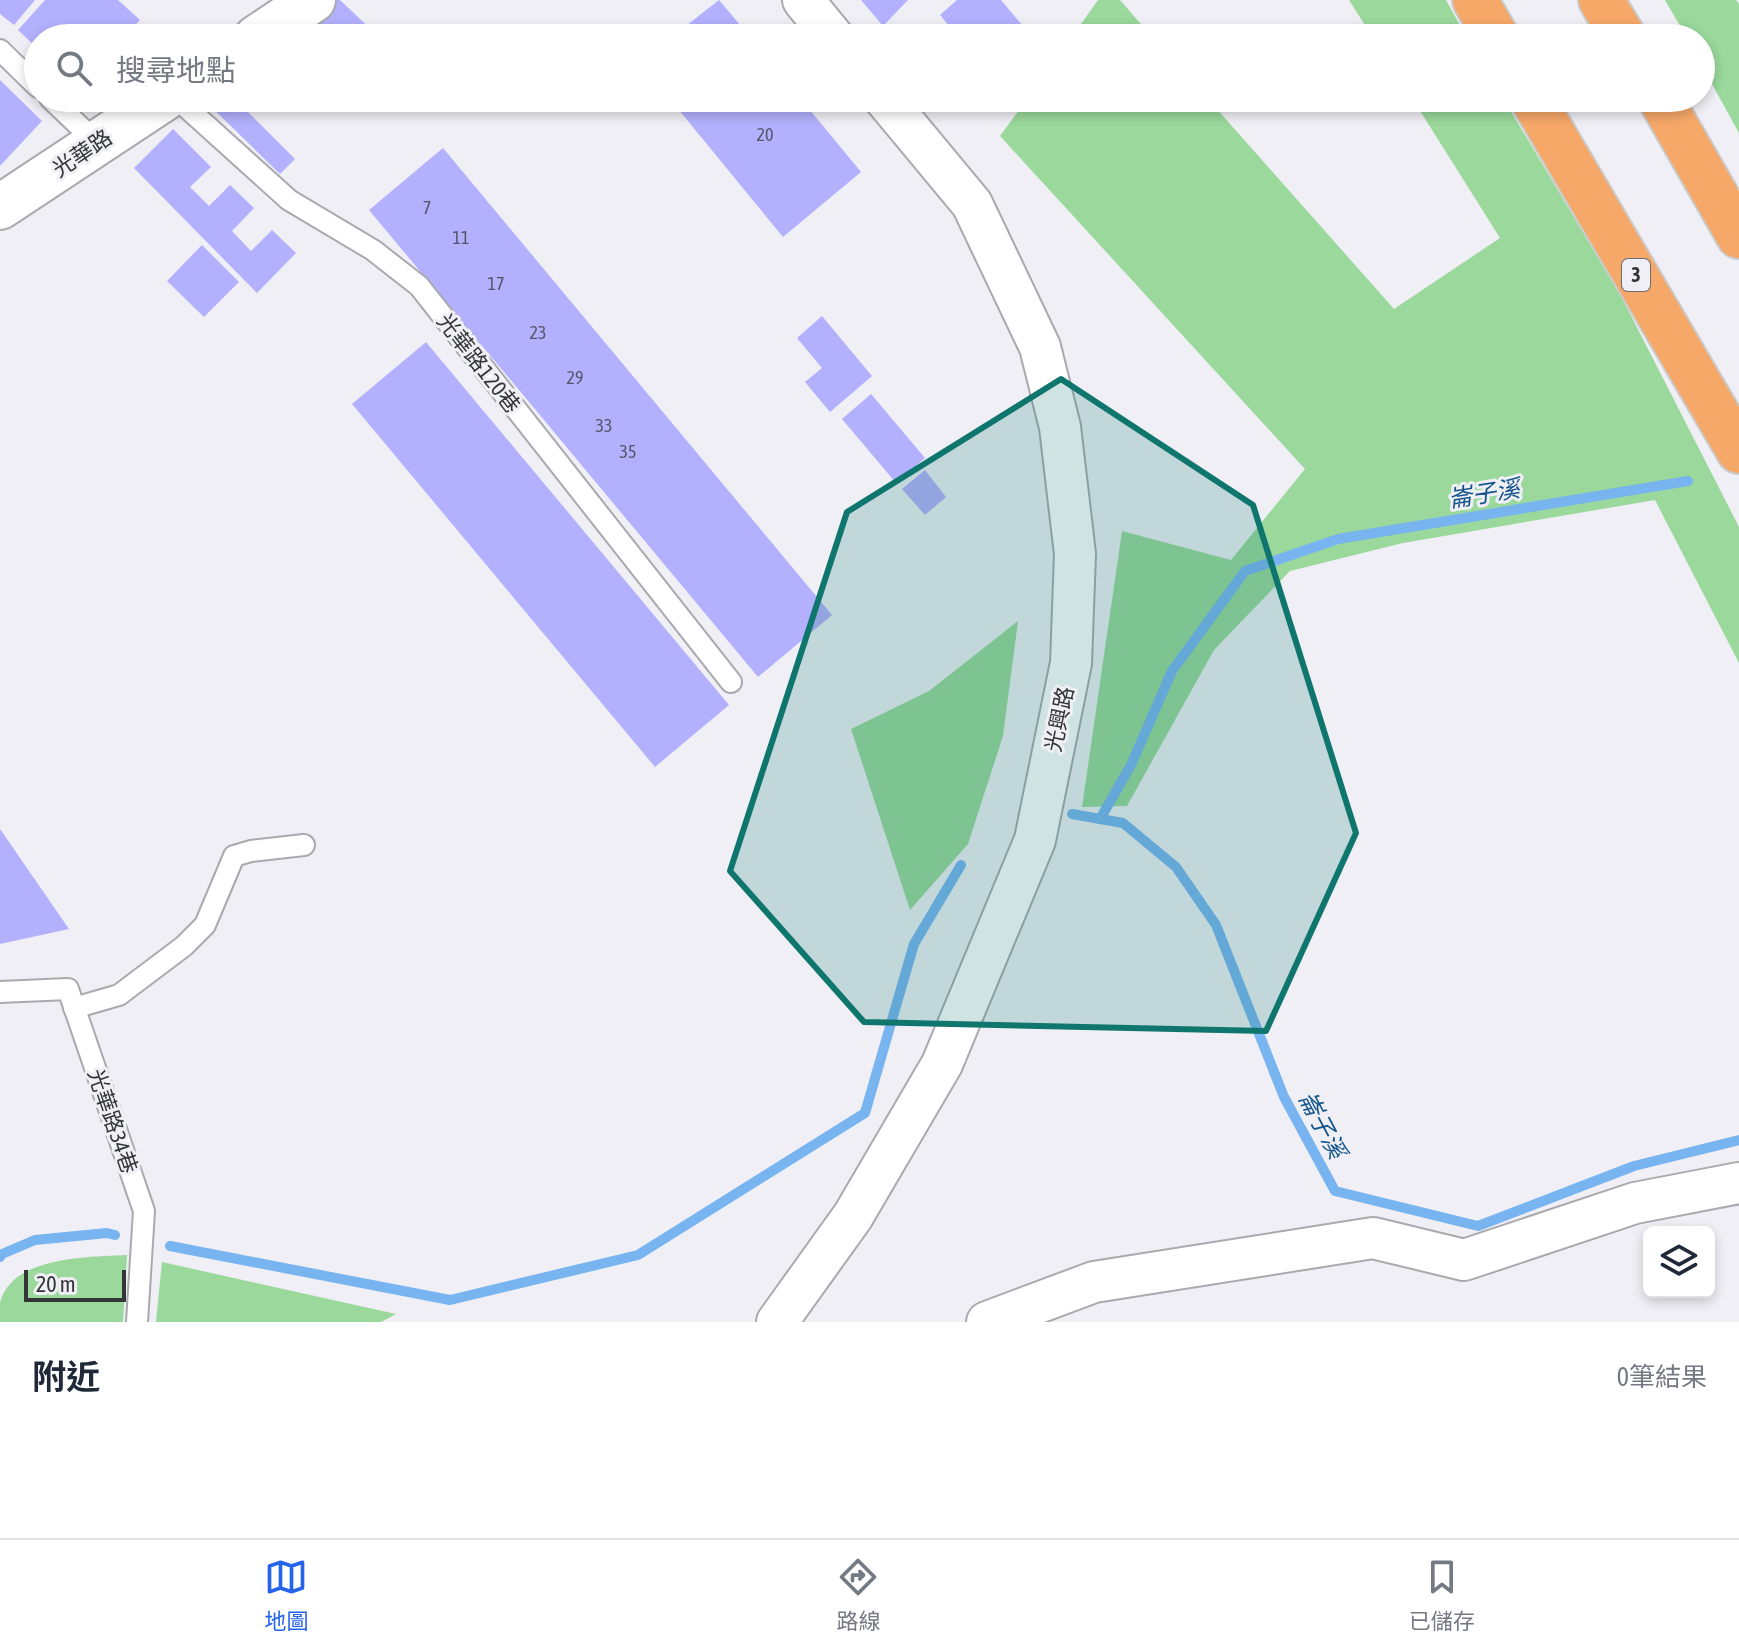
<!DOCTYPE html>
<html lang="zh-TW">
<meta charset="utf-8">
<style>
body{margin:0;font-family:"Asap Condensed","Noto Sans TC",sans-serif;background:#f6f6f7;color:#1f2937}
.controls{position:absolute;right:24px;bottom:24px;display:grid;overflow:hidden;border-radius:12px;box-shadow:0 4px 12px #0003}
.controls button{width:72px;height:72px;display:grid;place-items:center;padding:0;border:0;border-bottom:2px solid #e0e1e3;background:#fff;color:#1f2937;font:40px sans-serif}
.scale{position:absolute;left:24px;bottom:20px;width:102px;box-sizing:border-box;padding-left:8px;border:4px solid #343537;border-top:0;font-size:22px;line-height:28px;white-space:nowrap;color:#343537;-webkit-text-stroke:6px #efeff5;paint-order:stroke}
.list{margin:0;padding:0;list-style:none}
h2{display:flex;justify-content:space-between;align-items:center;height:104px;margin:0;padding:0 32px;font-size:34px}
h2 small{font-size:26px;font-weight:400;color:#747a83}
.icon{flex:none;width:44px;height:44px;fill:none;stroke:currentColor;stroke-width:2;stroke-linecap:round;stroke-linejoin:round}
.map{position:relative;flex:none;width:1739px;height:1322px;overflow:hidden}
.search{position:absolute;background:#fff;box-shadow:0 4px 12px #0003;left:24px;right:24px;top:24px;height:88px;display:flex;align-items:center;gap:20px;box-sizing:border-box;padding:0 28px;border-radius:44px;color:#747a83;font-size:30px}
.sheet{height:216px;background:#fff}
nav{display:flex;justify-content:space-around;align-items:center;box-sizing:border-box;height:112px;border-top:2px solid #e0e1e3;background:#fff;font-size:22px;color:#747a83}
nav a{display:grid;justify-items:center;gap:4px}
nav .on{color:#2563eb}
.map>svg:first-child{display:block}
.green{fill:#9ad89b}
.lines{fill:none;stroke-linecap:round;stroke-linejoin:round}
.stream{stroke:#78b4f0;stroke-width:10}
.building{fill:#b3b1fd}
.service-casing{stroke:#a9a9ae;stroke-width:24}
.minor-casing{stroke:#a9a9ae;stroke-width:44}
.tertiary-casing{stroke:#a9a9ae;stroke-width:48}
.motorway-casing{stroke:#cacacb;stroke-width:48}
.service{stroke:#fff;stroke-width:20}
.minor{stroke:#fff;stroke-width:40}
.tertiary{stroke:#fff;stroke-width:44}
.motorway{stroke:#f6a869;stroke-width:44}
.marked{fill:#0f766e;fill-opacity:0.2;stroke:#0f766e;stroke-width:6;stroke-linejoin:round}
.labels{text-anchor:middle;stroke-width:6;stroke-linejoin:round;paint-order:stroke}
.number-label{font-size:18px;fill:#545468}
.shield{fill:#efeff5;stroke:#6c6d70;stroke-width:2}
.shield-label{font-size:20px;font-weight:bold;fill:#343537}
.street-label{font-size:22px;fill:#343537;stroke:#efeff5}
.water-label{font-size:24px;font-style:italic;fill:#13548b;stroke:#efeff5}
</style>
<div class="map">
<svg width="1739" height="1322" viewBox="0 0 1739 1322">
<rect width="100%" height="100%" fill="#efeff5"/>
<g class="green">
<polygon points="1098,0 1120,0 1153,38 1071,38"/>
<polygon points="1349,0 1446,0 1467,38 1373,38"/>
<polygon points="1665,0 1736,0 1739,4 1739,133 1701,64 1701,38 1687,38"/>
<polygon points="1028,98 1207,98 1394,309 1500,238 1412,98 1503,98 1622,298 1739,527 1739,663 1655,500 1403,543 1290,571 1214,650 1127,806 1082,807 1122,531 1231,560 1305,469 1000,136"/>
<polygon points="1018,621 1003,736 968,844 910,910 851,729 929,691"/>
<path d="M127 1255 123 1322H0C0 1316 0 1308 0 1303 11 1256 89 1257 127 1255Z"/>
<polygon points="162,1262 396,1314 381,1322 156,1322"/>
</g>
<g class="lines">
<g class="stream">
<polyline points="1072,814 1123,823 1176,867 1216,925 1284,1097 1335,1191 1478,1226 1634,1166 1739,1140"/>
<polyline points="1100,819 1131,765 1172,671 1245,571 1338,539 1688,481"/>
<polyline points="170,1246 450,1300 638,1255 865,1113 914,944 961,865"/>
<polyline points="0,1257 2,1254 35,1240 107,1233 115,1235"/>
</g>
</g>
<g class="building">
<polygon points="0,0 35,0 14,25 0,14"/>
<polygon points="45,0 118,0 140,20 123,38 38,38 38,49 18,30"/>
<polygon points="326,0 340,0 380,38 292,38"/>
<polygon points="719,0 751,38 672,38 682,29"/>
<polygon points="861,0 908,0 883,26"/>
<polygon points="957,0 1001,0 1033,38 959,38 940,15"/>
<polygon points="0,80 42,121 0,166"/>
<polygon points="202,98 234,98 295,159 280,174"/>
<polygon points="669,98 800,98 861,172 783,237"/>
<polygon points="173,129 211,167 190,187 209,206 230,185 254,208 232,231 251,251 272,230 296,253 257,293 134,168"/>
<polygon points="443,148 832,615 758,677 369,210"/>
<polygon points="202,245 239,282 204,317 167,281"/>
<polygon points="822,316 872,376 830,412 805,382 822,368 797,338"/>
<polygon points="426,342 729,705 655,767 352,404"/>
<polygon points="871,394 925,458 896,483 842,419"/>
<polygon points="925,470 946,497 925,515 902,489"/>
<polygon points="0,829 69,929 0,944"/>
</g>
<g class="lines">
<defs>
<g id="service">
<polyline points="0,50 38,87"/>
<polyline points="50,98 97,143"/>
<polyline points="176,98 289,200 373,250 419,286 731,682"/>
<polyline points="0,992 68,989 144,1211 137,1322"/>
<polyline points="74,1008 119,995 184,946 205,925 234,856 251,851 304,845"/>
</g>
<g id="minor">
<polyline points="803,0 834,38"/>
<polyline points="777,1322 853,1216 942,1064 1035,840 1071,663 1075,554 1060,427 1040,347 972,204 884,98"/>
<polyline points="987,1322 1094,1282 1373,1238 1464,1260 1635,1203 1739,1183"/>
</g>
<g id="tertiary">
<polyline points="256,38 313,0"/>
<polyline points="0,207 165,98"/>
</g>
<g id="motorway">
<polyline points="1475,0 1497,38"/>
<polyline points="1601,0 1624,38"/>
<polyline points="1532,98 1739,451"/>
<polyline points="1660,98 1739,236"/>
</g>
</defs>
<use href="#service" class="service-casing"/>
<use href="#minor" class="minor-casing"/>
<use href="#tertiary" class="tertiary-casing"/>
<use href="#motorway" class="motorway-casing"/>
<use href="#service" class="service"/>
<use href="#minor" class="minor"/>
<use href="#tertiary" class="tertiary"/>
<use href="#motorway" class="motorway"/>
</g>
<path class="marked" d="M1061 379 1253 505 1356 833 1266 1031 864 1022 730 871 847 512Z"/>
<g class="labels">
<g class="number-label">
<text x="765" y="141">20</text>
<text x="427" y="214">7</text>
<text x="461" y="244">11</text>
<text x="496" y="290">17</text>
<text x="538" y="339">23</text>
<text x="575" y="384">29</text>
<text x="604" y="432">33</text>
<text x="628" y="458">35</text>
</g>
<rect class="shield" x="1622" y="259" width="28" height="32" rx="6"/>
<g class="shield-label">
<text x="1636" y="282">3</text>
</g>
<g class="street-label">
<text transform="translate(82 153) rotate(-34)" y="8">光華路</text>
<text transform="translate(479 363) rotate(52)" y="8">光華路120巷</text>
<text transform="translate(1059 719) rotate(-78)" y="8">光興路</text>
<text transform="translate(113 1121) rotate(71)" y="8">光華路34巷</text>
</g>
<g class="water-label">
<text transform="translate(1484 494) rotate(-9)" y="8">崙子溪</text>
<text transform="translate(1322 1125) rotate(62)" y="8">崙子溪</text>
</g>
</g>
</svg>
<div class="controls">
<button><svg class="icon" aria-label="layers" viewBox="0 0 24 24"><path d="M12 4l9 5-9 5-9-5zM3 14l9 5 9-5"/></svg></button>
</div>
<div class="scale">20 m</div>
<div class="search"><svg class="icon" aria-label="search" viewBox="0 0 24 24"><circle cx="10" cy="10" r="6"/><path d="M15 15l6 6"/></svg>搜尋地點</div>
</div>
<section class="sheet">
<h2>附近<small>0筆結果</small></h2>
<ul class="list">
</ul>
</section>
<nav>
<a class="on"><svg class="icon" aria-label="map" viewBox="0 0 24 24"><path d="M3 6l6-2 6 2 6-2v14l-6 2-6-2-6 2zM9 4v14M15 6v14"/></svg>地圖</a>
<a><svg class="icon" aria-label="directions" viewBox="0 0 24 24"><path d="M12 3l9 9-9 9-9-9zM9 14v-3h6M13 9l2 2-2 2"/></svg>路線</a>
<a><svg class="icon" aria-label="saved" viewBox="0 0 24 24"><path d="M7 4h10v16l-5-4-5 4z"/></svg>已儲存</a>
</nav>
